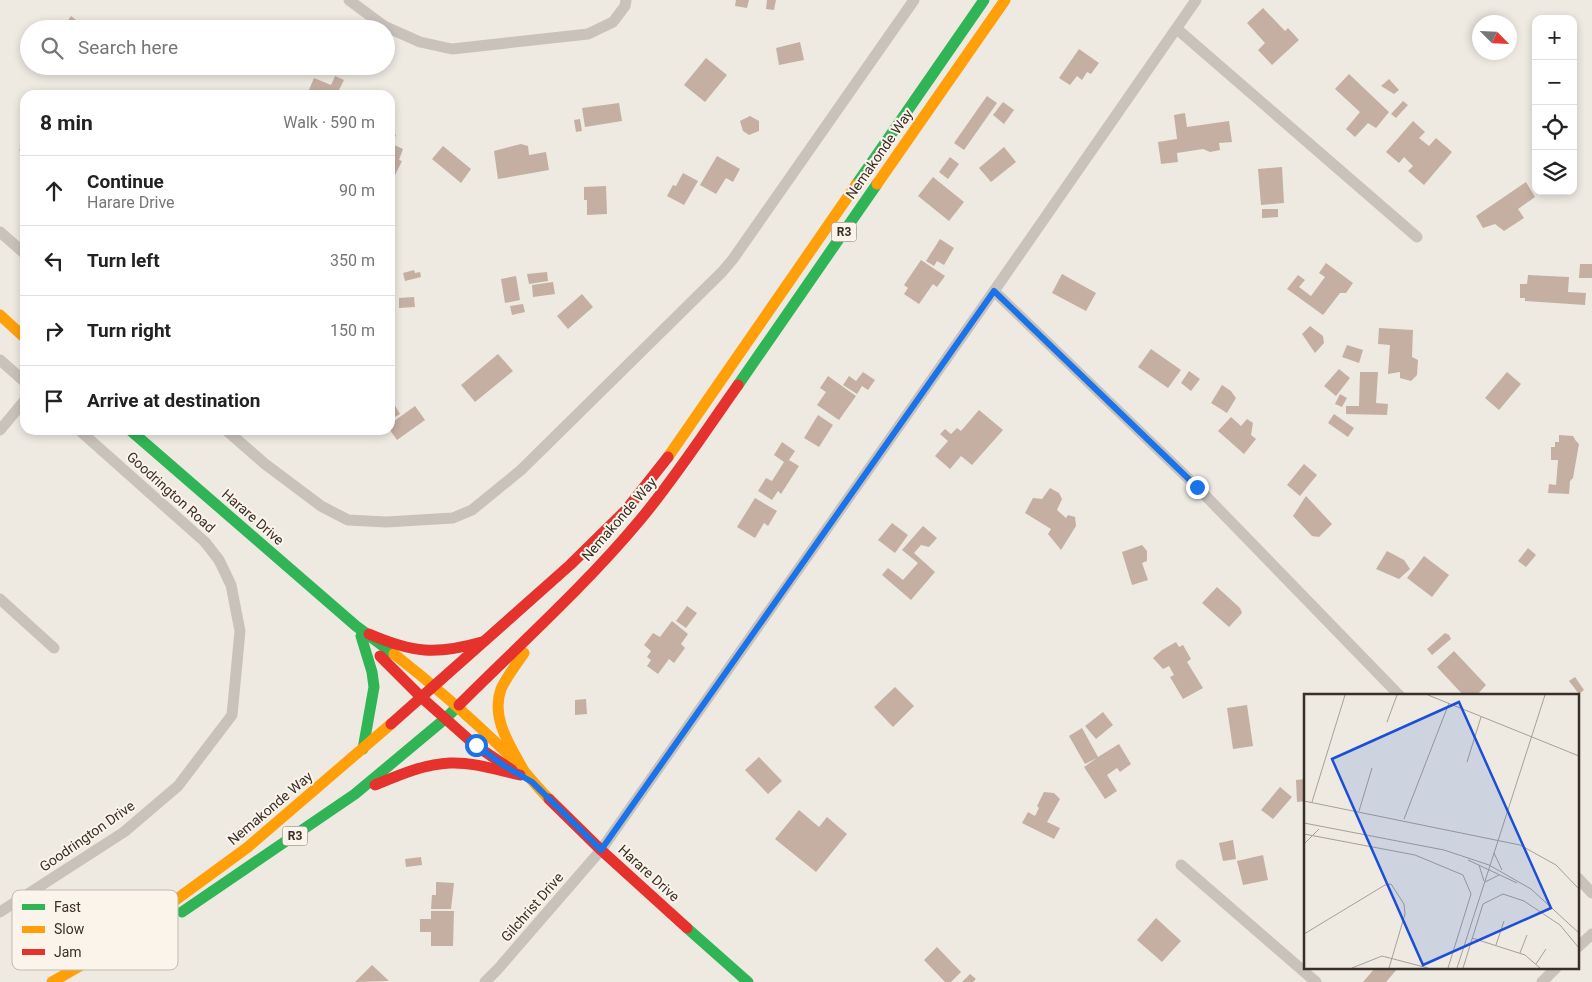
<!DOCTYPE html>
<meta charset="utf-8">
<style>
body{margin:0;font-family:Roboto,sans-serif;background:#f6f6f6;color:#222}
.controls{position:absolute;right:15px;top:15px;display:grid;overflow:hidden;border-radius:10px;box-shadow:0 2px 8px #0003}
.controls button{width:45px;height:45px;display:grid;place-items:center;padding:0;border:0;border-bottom:1px solid #e0e0e0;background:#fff;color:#222;font:25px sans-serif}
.compass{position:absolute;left:1472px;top:15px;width:45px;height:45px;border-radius:50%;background:#fff;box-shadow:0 2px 8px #0003;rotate:114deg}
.stop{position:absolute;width:15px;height:15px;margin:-11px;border:4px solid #1a73e8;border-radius:50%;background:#fff}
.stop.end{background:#1a73e8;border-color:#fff;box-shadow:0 1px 5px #0008}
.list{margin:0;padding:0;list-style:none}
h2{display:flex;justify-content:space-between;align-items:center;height:65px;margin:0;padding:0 20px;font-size:21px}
h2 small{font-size:16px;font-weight:400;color:#767676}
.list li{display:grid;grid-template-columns:32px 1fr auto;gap:15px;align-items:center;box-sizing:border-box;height:70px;padding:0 20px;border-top:1px solid #e0e0e0}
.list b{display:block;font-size:19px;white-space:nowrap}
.list p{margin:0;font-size:16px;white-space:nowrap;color:#767676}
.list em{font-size:16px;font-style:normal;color:#767676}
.icon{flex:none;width:28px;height:28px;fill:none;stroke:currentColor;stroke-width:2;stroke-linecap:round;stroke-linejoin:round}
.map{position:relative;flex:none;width:1592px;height:982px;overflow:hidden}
.search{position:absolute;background:#fff;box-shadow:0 2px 8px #0003;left:20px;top:20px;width:375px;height:55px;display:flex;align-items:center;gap:12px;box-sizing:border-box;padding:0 18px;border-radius:28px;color:#767676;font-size:19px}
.panel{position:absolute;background:#fff;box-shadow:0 2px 8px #0003;left:20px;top:90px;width:375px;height:345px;border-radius:15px}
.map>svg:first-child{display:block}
.building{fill:#c4afa2}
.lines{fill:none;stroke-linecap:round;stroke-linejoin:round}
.street{stroke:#c8c2bb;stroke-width:11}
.fast{stroke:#30b455;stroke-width:11}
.slow{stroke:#ff9f0a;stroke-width:11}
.jam{stroke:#e5322d;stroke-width:11}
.route{stroke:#1a73e8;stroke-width:6}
.labels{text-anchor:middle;stroke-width:4;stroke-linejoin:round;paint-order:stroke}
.shield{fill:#fbf4ea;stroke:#746a62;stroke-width:1}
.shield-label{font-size:12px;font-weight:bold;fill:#3a2f28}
.street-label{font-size:14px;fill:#3a2f28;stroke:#fbf4ea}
.inset-road{fill:none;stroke:#a69f98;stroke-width:1}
.view{fill:#1d4ed8;fill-opacity:0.15;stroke:#1d4ed8;stroke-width:2.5}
.inset-edge{fill:none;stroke:#3a2f28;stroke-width:2.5}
.key{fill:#fbf4ea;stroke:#c1b9b0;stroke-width:1}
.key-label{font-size:14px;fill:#3a2f28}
</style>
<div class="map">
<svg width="1592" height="982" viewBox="0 0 1592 982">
<rect width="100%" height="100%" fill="#eeeae2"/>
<g class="building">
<polygon points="736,0 749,0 747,8 735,6"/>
<polygon points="767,0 776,0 774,10 766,9"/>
<polygon points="1263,8 1285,31 1288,28 1299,40 1272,65 1258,50 1265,43 1247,23"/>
<polygon points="71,16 88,29 75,29 67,22"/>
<polygon points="800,42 804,60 779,65 776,48"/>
<polygon points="1079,49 1099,63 1091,74 1087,72 1082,80 1077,76 1070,85 1059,78"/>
<polygon points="706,58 727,75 705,102 684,85"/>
<polygon points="1349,74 1389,112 1376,128 1368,123 1355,137 1346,129 1360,112 1335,89"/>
<polygon points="335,76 344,80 339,90 351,95 315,95 308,92 314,78 331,85"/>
<polygon points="1389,79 1399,90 1394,94 1381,86"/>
<polygon points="987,96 997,103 964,150 954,143"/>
<polygon points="1403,101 1408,105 1396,118 1391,114"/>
<polygon points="1003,102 1014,110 1004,124 993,115"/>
<polygon points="619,103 622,121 585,127 582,108"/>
<polygon points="1185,113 1187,127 1229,121 1232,142 1219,143 1220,150 1210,152 1203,149 1177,153 1178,162 1161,164 1158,142 1177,139 1174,115"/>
<polygon points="750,116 759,121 759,131 749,135 743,131 740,121"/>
<polygon points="580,119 582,131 576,132 574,120"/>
<polygon points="1413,121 1425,132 1419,138 1429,146 1436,138 1452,152 1424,185 1408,171 1413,166 1404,157 1399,163 1386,152"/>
<polygon points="390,132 396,135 392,144 403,149 399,160 402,161 395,175 392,174 390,179"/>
<polygon points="25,143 25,155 19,150"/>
<polygon points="521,144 528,146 529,155 546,152 549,170 498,179 494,151"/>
<polygon points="443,146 471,169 461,183 432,159"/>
<polygon points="1004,147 1016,162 991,182 979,168"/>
<polygon points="717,156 740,169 733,182 726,178 716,194 700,185"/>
<polygon points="950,157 959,164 948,179 939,172"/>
<polygon points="1282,167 1284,203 1261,205 1258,169"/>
<polygon points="683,173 698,181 684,205 667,196 673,185 676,186"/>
<polygon points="933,177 964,202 949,221 918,196"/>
<polygon points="1526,182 1535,197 1518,209 1524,218 1504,231 1495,224 1483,228 1476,216"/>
<polygon points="606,186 607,214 587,215 587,200 584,200 584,187"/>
<polygon points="1262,209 1278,209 1278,217 1262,218"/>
<polygon points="940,239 954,248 944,265 937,261 934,266 926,261"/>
<polygon points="921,260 945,276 937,287 933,284 919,304 904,294 908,288 904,285"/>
<polygon points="1326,263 1353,283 1346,293 1340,293 1323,315 1287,289 1298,275 1305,280 1299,287 1311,296 1325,277 1319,273"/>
<polygon points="1580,264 1592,264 1592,278 1579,278"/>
<polygon points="414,270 415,273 420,272 421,277 405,281 403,273"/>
<polygon points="547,272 548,281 529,284 527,274"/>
<polygon points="1062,274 1096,293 1086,311 1052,293"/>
<polygon points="1528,275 1569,277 1568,292 1586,293 1585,305 1525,301 1525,298 1520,298 1520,284 1527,284"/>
<polygon points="516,276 520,300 505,303 501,279"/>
<polygon points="553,282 555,294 533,297 532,285"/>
<polygon points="582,294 593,307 568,329 557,316"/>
<polygon points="414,297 415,307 399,308 399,298"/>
<polygon points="523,304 525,312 512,315 510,306"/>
<polygon points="1310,326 1323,336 1324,343 1315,353 1302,334"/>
<polygon points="1379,328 1413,330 1412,357 1418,360 1417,375 1411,381 1400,378 1400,372 1388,374 1390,345 1378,344"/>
<polygon points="1347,345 1363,350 1359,363 1342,357"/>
<polygon points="1151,349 1181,370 1168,388 1138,367"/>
<polygon points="498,354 513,371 475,402 461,385"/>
<polygon points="1339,369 1350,378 1336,396 1324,386"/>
<polygon points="1189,371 1200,379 1191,391 1181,383"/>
<polygon points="863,372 875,380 868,390 862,386 857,394 843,385 849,376 856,381"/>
<polygon points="1360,372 1378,372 1376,403 1388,404 1387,415 1346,414 1346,406 1359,406"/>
<polygon points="1507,372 1521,384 1499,410 1485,398"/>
<polygon points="828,376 856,396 839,420 817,405 826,392 820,388"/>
<polygon points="1222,385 1231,391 1236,398 1227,413 1211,403"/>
<polygon points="1340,394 1347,398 1342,407 1335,404"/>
<polygon points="394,404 400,414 390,420 390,407"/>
<polygon points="415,406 425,420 397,440 390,430 390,424"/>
<polygon points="979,410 1003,430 972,465 961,456 950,469 935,456 948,441 940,434 945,429 951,434 957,428 961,431"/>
<polygon points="1334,414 1354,428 1348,437 1328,423"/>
<polygon points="818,415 833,425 819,447 804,438"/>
<polygon points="1231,417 1241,426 1247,419 1253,423 1251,435 1256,439 1244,454 1218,431"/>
<polygon points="1559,435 1573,436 1576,441 1579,444 1573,478 1570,481 1569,494 1548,493 1549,484 1556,485 1558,460 1551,460 1551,447 1555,447 1555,442 1559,442"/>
<polygon points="782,442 795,451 789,460 799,466 781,494 778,491 772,500 758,491 766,478 772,481 784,462 774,455"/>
<polygon points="1304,464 1317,475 1300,496 1287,485"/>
<polygon points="1050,488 1059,493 1062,499 1057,510 1066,518 1068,515 1075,517 1076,526 1061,550 1048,534 1051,529 1025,513 1033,498 1042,499"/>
<polygon points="1306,496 1332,524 1319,537 1312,536 1293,516"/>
<polygon points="755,498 777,511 768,526 764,523 755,538 737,527"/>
<polygon points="892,523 908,535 895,553 878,540"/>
<polygon points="923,526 937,538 929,547 921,545 914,553 935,572 911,600 882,575 888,568 903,580 918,563 902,550"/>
<polygon points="1142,545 1147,551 1147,561 1142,563 1148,580 1132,585 1122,552"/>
<polygon points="1528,548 1536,555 1526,567 1518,561"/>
<polygon points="1387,551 1404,560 1410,569 1399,579 1376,569"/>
<polygon points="1424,556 1449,575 1432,597 1407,578"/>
<polygon points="1217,587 1240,608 1242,613 1229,627 1202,603"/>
<polygon points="687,606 697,613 686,628 676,621"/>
<polygon points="672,621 688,634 681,644 685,648 674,663 669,659 658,674 647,666 651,660 647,657 651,651 644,645 653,633 660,637"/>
<polygon points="1445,633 1449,635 1451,639 1432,655 1427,649"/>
<polygon points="1176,642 1179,647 1183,645 1191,659 1187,662 1203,688 1183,699 1170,677 1174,675 1169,666 1163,669 1153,658 1162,650"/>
<polygon points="1454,651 1486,685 1476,696 1464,696 1437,667"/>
<polygon points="1575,677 1584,690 1579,694 1569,681"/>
<polygon points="895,687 914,706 893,727 874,707"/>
<polygon points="586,699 587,714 575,715 575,700"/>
<polygon points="1247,705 1253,746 1233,749 1227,708"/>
<polygon points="1103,712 1113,725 1096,739 1085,726"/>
<polygon points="1082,728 1098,757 1119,744 1131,764 1120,772 1117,768 1107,775 1117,791 1105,799 1084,767 1097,758 1085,764 1069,736"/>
<polygon points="759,757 782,781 768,794 745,770"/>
<polygon points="1306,779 1306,801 1297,802 1296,780"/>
<polygon points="1280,787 1292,797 1273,819 1261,810"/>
<polygon points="1044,792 1054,793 1060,799 1047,822 1060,828 1054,839 1022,823 1028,812 1035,816 1039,808 1037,806"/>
<polygon points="799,810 819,827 827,817 847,834 816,872 775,839"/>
<polygon points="1233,840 1236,859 1223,861 1219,843"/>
<polygon points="1263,855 1268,880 1243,885 1237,861"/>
<polygon points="421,857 422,865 406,867 405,859"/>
<polygon points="436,882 454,883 451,909 431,909 432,895 436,895"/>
<polygon points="431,911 454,911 453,946 431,946 431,932 420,932 420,919 431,919"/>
<polygon points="1156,918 1181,941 1162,962 1137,940"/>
<polygon points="937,947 961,972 951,982 945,982 924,960"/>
<polygon points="372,965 389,981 355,982"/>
<polygon points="1375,968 1398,968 1386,982 1363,982"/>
<polygon points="970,974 976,979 973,982 962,982"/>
</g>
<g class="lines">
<g class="street">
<polyline points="349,0 384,26 420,42 452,49 588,34 613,22 625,6 626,0"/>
<polyline points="1177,29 1417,237"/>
<polyline points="0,232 25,254"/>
<polyline points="994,291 1197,487 1400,696"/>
<polyline points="0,360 25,382"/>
<polyline points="0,430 25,400"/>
<polyline points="226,430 265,464 321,506 348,520 386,522 453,518 472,510 521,470 722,272 733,259 914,0"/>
<polyline points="0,599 54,648"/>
<polyline points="1181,865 1316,982"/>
<polyline points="1578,878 1592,893"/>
<polyline points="0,912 124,832 178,786 232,715 240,631 231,585 219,560 205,542 79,430"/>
<polyline points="1578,947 1592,934"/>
<polyline points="485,982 498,969 601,850 994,291 1196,0"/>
<polyline points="1542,982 1556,968"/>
</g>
<g class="fast">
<polyline points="856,185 984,0"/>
<polyline points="738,385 877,184"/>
<polyline points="130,430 356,626 394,654"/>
<polyline points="361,636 372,672 374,687 363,749"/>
<polyline points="182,912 355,794 446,718 459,705"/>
<polyline points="687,928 748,982"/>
</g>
<g class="slow">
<polyline points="877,184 1005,0"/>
<polyline points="0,315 25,338"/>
<polyline points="668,457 856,185"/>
<path d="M524 653C516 665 507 676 501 689 490 719 512 748 525 773"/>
<path d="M394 654C435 686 473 720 510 756 524 770 535 785 549 799"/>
<polyline points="52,982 132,936 166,907 248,847 391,724"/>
</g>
<g class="jam">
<path d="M369 634C413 653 436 655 482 642"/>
<polyline points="380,656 421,697 475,745 512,770"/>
<path d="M459 705C520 644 585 586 640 520 676 477 706 430 738 385"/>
<polyline points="391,724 570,565 626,510 668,457"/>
<path d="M375 785C399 775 424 764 450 763 474 762 497 770 520 775"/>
<polyline points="549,799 601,850 687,928"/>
</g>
</g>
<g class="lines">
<polyline class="route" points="476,745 503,765 532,782 601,850 994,291 1197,487"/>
</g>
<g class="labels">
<g class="shield">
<rect x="831.5" y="222.5" width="25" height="19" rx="4"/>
<rect x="282.5" y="826.5" width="25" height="19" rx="4"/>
</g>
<g class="shield-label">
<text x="844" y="236">R3</text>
<text x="295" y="840">R3</text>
</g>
<g class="street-label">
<text transform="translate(879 154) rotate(-55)" y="5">Nemakonde Way</text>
<text transform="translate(171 492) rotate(42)" y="5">Goodrington Road</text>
<text transform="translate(253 517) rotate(41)" y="5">Harare Drive</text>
<text transform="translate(619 519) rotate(-49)" y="5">Nemakonde Way</text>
<text transform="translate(270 808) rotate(-40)" y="5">Nemakonde Way</text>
<text transform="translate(87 836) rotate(-35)" y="5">Goodrington Drive</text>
<text transform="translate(649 873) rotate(42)" y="5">Harare Drive</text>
<text transform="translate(532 907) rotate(-49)" y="5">Gilchrist Drive</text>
</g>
</g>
<g transform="translate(1304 694)">
<rect width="275" height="275" fill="#eeeae2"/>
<path class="inset-road" d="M124 1 275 62M83 28 93 1M163 68 177 23M0 107 216 151 252 171 275 195M8 108 41 1M55 117 68 74M100 125 145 9M0 129 140 156 185 171 227 195 275 239M0 140 111 161 159 181 167 200 144 274M0 150 15 135M190 159 198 176M164 166 213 189M175 171 180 187M181 188 195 181M0 240 81 191 87 190 100 210 101 220 85 274M168 244 221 261 236 274M192 251 200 227M216 259 223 241M232 270 242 255M48 274 78 262 124 274M153 274 241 1M159 274 179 210 199 200 220 207 256 231 275 254"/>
<path class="view" d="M155 8 247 214 119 271 28 65Z"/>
<rect width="275" height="275" class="inset-edge"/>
</g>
<rect x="12" y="890" width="166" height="80" rx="8" class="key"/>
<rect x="22" y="904" width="23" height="6" fill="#30b455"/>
<rect x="22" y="926" width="23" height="7" fill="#ff9f0a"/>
<rect x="22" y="949" width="23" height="6" fill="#e5322d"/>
<g class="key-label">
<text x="54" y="912">Fast</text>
<text x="54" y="934">Slow</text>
<text x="54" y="957">Jam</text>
</g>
</svg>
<div class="controls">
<button>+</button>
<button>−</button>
<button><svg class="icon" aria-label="locate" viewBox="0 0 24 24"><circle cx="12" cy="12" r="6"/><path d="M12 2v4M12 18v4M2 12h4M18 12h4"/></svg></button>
<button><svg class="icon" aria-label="layers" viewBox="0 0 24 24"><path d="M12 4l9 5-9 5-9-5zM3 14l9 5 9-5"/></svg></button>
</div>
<svg class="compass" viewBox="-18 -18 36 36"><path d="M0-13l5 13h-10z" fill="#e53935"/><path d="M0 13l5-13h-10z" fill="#767676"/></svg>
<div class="stop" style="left:476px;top:745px"></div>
<div class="stop end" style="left:1197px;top:487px"></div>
<div class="search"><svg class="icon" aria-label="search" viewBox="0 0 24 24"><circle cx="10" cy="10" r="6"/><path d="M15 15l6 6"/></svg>Search here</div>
<section class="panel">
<h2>8 min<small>Walk · 590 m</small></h2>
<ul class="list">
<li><svg class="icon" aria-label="ahead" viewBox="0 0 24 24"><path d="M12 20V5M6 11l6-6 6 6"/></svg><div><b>Continue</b><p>Harare Drive</p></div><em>90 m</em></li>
<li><svg class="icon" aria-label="left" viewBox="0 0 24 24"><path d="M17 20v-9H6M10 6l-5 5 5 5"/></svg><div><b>Turn left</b></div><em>350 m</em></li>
<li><svg class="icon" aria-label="right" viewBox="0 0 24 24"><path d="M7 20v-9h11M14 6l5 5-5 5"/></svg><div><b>Turn right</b></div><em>150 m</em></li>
<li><svg class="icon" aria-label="arrive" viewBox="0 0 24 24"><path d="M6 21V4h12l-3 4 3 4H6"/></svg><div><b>Arrive at destination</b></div></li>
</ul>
</section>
</div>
